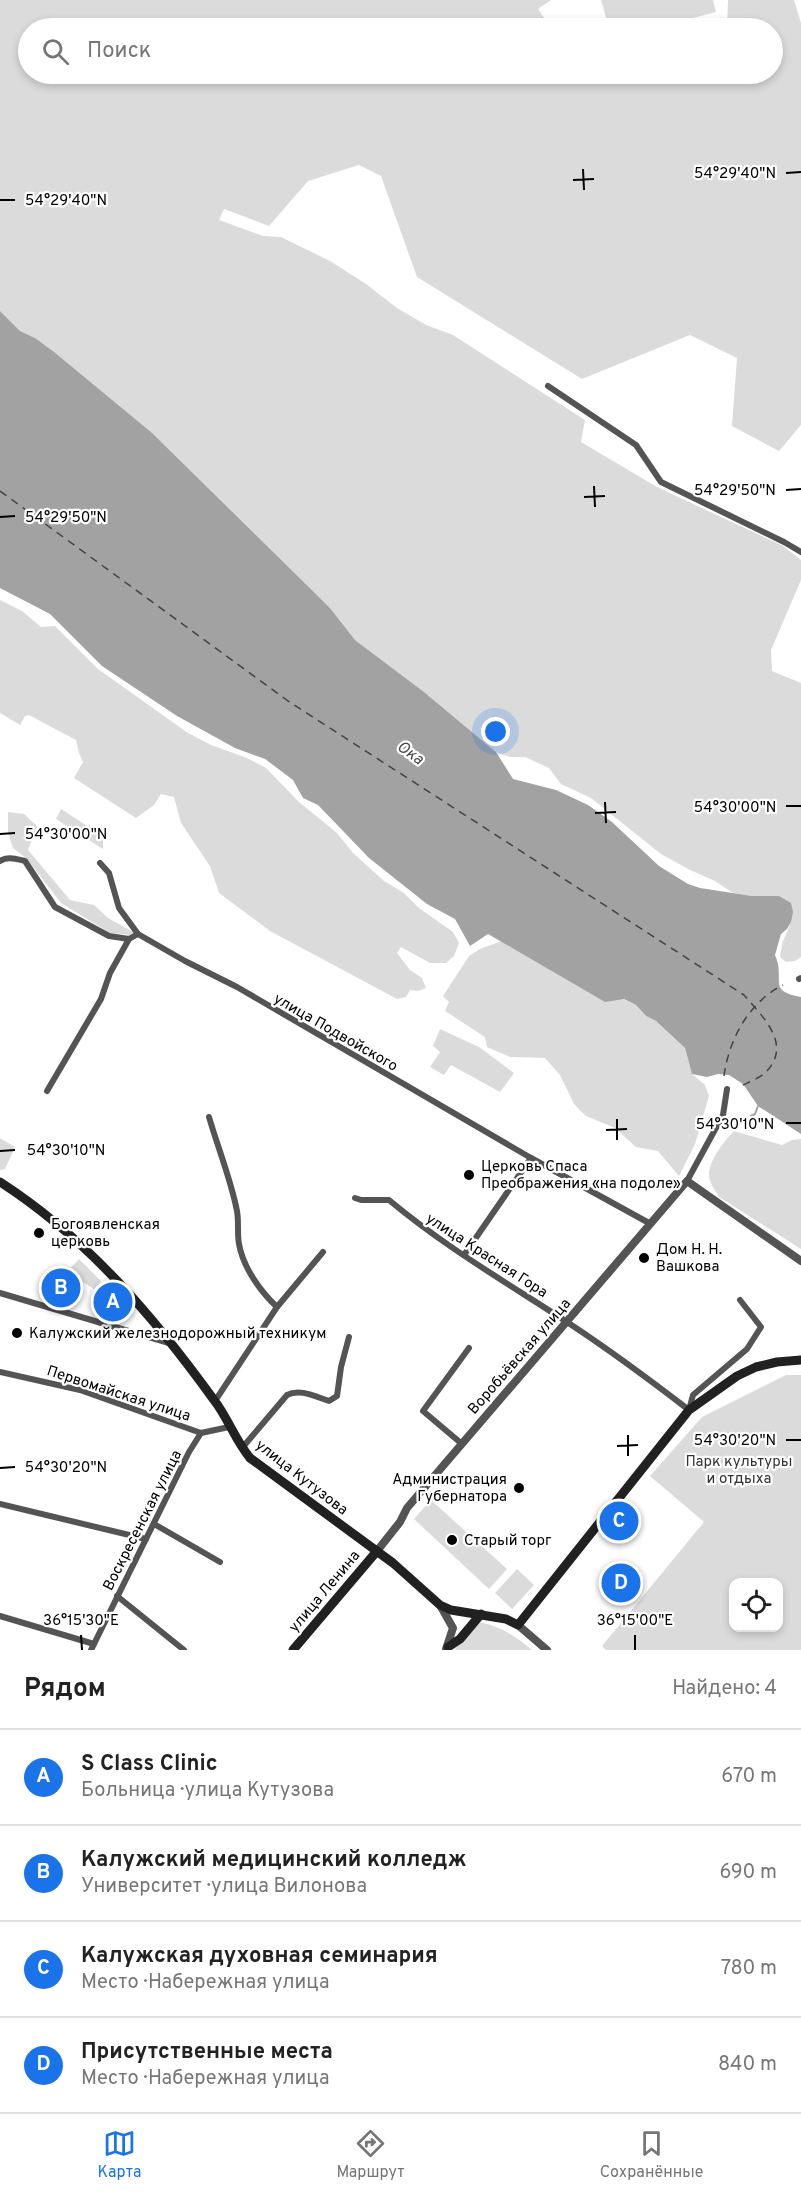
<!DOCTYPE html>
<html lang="ru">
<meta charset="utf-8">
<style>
body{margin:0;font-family:Overpass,sans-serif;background:#f2f2f2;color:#222}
.controls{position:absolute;right:18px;bottom:18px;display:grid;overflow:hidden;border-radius:12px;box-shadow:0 3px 9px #0003}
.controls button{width:54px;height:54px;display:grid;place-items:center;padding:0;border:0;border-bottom:2px solid #e0e0e0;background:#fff;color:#222;font:30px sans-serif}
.you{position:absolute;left:496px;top:732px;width:21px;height:21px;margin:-15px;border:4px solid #fff;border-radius:50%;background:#1a73e8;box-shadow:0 0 0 9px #1a73e833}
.badge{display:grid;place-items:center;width:39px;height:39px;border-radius:50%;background:#1a73e8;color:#fff;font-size:20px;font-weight:700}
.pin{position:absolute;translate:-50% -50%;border:3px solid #fff;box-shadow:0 2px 6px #0006}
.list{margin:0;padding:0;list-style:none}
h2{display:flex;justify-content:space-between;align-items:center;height:78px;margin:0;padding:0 24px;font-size:26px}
h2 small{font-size:20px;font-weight:400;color:#767676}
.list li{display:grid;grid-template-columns:39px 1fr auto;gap:18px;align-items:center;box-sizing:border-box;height:96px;padding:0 24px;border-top:2px solid #e0e0e0}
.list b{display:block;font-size:22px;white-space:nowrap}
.list p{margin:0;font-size:20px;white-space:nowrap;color:#767676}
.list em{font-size:20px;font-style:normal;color:#767676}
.icon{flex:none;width:33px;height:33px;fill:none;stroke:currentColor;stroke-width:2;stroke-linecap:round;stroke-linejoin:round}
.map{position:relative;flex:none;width:801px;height:1650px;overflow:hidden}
.search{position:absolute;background:#fff;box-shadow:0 3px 9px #0003;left:18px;right:18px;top:18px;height:66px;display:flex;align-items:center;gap:15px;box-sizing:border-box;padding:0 21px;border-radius:33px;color:#767676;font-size:22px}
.sheet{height:462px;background:#fff}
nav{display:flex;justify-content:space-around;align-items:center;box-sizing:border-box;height:84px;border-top:2px solid #e0e0e0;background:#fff;font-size:16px;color:#767676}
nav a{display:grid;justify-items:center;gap:3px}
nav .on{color:#1a73e8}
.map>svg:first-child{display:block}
.green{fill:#dbdbdb;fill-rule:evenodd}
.water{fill:#a2a2a2}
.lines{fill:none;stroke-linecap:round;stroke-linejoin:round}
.stream{stroke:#a2a2a2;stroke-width:2}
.ferry{stroke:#434343;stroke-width:1.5;stroke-dasharray:8 6;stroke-linecap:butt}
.minor{stroke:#545454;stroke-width:6}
.tertiary{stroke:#545454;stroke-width:8}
.secondary{stroke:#212121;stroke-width:9}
.ticks{fill:none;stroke:#000;stroke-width:2}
.poi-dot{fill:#000;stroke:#fff;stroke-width:2}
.labels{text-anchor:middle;stroke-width:4.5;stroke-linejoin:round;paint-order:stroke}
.street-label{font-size:15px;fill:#000;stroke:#fff}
.poi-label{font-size:15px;fill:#000;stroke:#fff;text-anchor:start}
.park-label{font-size:15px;fill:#323232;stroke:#fff}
.water-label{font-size:16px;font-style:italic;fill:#434343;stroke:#fff}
.ticks-label{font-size:15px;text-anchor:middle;fill:#000;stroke:#fff;stroke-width:4.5;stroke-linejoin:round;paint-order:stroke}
</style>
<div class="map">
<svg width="801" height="1650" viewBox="0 0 801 1650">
<rect width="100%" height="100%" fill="#fff"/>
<g class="green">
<polygon points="0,0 551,0 538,9 551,28 28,28 28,74 772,74 772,28 727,28 728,0 794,0 801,23 801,425 779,451 732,426 737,358 690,335 582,379 417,277 381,176 359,165 308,181 269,226 224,209 219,220 263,236 281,237 330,261 366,284 397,308 426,325 453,335 585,420 581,442 657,487 783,546 801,560 801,580 771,650 772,671 801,683 801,957 795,961 786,962 780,957 782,944 791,922 752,896 733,893 715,881 690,870 661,854 591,798 561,784 549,768 525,757 510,757 496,752 424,692 355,640 330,608 35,338 20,331 0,311"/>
<polygon points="601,0 713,0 716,12 654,28 609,28"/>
<polygon points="0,600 22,611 41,627 55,626 98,669 188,733 211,745 247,758 266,768 299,802 337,833 353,853 384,881 404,893 419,908 453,932 459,943 454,956 446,963 430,963 401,947 397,953 410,970 422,978 426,988 418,991 410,990 406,997 397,999 270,931 219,893 210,866 181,823 174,797 161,794 154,805 136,818 74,778 83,762 79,753 76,740 29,715 25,716 20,725 0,713"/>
<polygon points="61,809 103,836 103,849 56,819"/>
<polygon points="8,812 24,814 37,826 28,850 70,900 94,905 108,918 135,933 129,935 110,933 61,903 27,859 13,848 8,833"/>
<polygon points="502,941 539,962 636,1005 646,1016 656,1021 685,1048 692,1074 705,1085 709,1096 695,1144 679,1176 658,1151 636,1147 615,1128 586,1116 574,1104 560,1075 545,1058 510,1057 487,1047 485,1037 445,1011 449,1002 443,996 469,956 480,949"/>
<polygon points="440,1029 479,1047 514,1073 500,1092 451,1065 444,1075 430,1067 440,1052 433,1046"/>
<path d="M734 1131 782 1145 792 1140 801 1139V1249L719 1197C715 1190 709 1183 709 1174 710 1159 724 1141 734 1131Z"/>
<polygon points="0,1138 15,1147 5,1169 0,1170"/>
<polygon points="79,1259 101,1281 94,1289 67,1272"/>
<path d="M786 1375H801V1650H606L602 1646 704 1522 650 1476 702 1417ZM734 1582H778V1628H734Z"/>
<polygon points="431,1500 507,1569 489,1589 414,1519"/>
<polygon points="517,1569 534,1585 512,1609 495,1593"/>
<path d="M479 1622C500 1626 515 1636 532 1650H454Z"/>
</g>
<path class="water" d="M0 311 20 331 35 338 54 352 152 433 330 608 355 640 424 692 496 752 513 779 556 790 588 805 612 822 659 866 688 884 700 888 752 896H779L791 903 793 912 791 922 787 929 781 934 775 955C786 980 766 991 801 997V1134L758 1106 743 1084 729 1075 718 1074 707 1077 692 1074 685 1048 656 1021 646 1016 636 1005 624 999 605 1002 488 934 470 946 455 919 427 904 369 858 318 805 303 798 293 780 265 759 235 748 177 716 102 666 50 614 0 588Z"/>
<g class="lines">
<polyline class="stream" points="751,1116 755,1114 758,1106"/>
<g class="ferry">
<path d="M0 491 288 701 744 995C762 1016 793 1044 766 1072 760 1078 749 1082 741 1086"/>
<path d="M724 1076C729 1039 749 1002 783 985"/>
</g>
<g class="minor">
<polyline points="548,386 636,445 661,482 784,542 801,552"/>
<path d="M0 861C8 856 16 859 25 861L55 907 109 936 129 939 138 934 185 961 237 987 531 1158 649 1223"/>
<polyline points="100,863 109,873 119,908 138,934"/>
<polyline points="799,979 801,978"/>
<polyline points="47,1091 101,999 110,973 129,939"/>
<path d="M209 1117C218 1148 231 1180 237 1211 239 1222 237 1233 239 1244 243 1267 260 1291 277 1307"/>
<polyline points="687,1181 723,1115 727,1089"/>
<path d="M355 1198 361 1200H389C445 1247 509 1284 570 1324 611 1351 650 1380 689 1410L693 1395 747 1349 761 1327 740 1300"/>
<polyline points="464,1255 531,1158"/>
<polyline points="0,1293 169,1343"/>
<polyline points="0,1372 80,1390 201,1433 229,1427"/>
<polyline points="215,1401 277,1307 323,1252"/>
<polyline points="462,1444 423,1411 469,1348"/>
<path d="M242 1448 287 1395C300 1388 316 1397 329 1401L337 1396 341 1367 349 1337"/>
<polyline points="0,1504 146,1539"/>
<polyline points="154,1524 220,1562"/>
<polyline points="117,1596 184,1650"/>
<polyline points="0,1616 94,1644"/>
<polyline points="91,1650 189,1452 201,1433"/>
</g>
<g class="tertiary">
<polyline points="377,1551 400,1522 407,1508 687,1181 801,1261"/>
<polyline points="440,1605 453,1628 446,1649"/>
<polyline points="518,1625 547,1650"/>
</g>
<g class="secondary">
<path d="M0 1182C87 1238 154 1317 214 1400 228 1418 235 1440 250 1458L393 1563 440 1605 451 1610 506 1619 518 1625 689 1410 737 1376 756 1367 777 1362 801 1360"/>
<polyline points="448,1647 460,1639 481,1614"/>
<polyline points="293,1650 377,1551"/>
</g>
</g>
<path class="ticks" d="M583 169 584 190M786 173 801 172M573 180 594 179M0 200H15M594 486 595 507M786 490 801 489M584 497 605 496M0 517 15 516M605 802 606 823M786 806H801M595 813 616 812M0 834 15 833M617 1119V1140M786 1123H801M606 1130 627 1129M0 1151 15 1150M628 1435V1456M786 1440H801M617 1446 638 1445M0 1468 15 1467M81 1635 82 1650M635 1635V1650"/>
<g class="poi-dot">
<circle cx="469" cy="1175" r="6"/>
<circle cx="39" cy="1233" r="6"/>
<circle cx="644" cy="1258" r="6"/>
<circle cx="17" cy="1333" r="6"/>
<circle cx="519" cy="1488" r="6"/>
<circle cx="452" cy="1540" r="6"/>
</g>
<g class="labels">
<g class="street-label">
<text transform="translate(336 1032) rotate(30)" y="5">улица Подвойского</text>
<text transform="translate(487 1255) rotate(33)" y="5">улица Красная Гора</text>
<text transform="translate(519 1356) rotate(-49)" y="5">Воробьёвская улица</text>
<text transform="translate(119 1393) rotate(18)" y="5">Первомайская улица</text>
<text transform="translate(302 1477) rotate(38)" y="5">улица Кутузова</text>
<text transform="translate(142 1520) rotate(-63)" y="5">Воскресенская улица</text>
<text transform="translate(324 1591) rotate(-50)" y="5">улица Ленина</text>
</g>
<g class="poi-label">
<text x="481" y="1171">Церковь Спаса<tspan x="481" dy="17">Преображения «на подоле»</tspan></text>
<text x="51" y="1229">Богоявленская<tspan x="51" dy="17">церковь</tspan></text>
<text x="656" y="1254">Дом Н. Н.<tspan x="656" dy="17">Вашкова</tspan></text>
<text x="29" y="1338">Калужский железнодорожный техникум</text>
<text x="507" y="1484" text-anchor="end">Администрация<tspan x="507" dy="17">Губернатора</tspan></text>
<text x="464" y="1545">Старый торг</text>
</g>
<g class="park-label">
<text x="739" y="1466">Парк культуры<tspan x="739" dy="17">и отдыха</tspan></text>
</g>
<g class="water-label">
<text transform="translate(411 752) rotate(36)" y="6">Ока</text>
</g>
</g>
<g class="ticks-label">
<text x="735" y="178">54°29'40"N</text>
<text x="66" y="205">54°29'40"N</text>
<text x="735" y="495">54°29'50"N</text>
<text x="66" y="522">54°29'50"N</text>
<text x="735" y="812">54°30'00"N</text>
<text x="66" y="839">54°30'00"N</text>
<text x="735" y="1129">54°30'10"N</text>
<text x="66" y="1155">54°30'10"N</text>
<text x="735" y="1445">54°30'20"N</text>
<text x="66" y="1472">54°30'20"N</text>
<text x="81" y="1625">36°15'30"E</text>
<text x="635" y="1625">36°15'00"E</text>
</g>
</svg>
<div class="controls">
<button><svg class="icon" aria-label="locate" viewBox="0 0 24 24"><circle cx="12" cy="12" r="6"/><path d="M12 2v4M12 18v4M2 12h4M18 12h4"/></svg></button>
</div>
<div class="you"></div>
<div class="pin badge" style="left:113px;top:1302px">A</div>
<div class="pin badge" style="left:61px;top:1288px">B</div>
<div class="pin badge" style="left:619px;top:1521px">C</div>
<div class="pin badge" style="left:621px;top:1583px">D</div>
<div class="search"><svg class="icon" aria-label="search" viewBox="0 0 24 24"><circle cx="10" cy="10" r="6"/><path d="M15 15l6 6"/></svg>Поиск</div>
</div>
<section class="sheet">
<h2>Рядом<small>Найдено: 4</small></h2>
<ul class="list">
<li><span class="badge">A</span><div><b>S Class Clinic</b><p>Больница · улица Кутузова</p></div><em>670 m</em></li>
<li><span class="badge">B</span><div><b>Калужский медицинский колледж</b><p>Университет · улица Вилонова</p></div><em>690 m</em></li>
<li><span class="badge">C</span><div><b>Калужская духовная семинария</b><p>Место · Набережная улица</p></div><em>780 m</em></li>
<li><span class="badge">D</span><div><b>Присутственные места</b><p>Место · Набережная улица</p></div><em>840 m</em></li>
</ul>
</section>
<nav>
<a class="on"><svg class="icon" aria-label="map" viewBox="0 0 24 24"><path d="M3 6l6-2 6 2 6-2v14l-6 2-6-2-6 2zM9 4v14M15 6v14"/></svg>Карта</a>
<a><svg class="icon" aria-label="directions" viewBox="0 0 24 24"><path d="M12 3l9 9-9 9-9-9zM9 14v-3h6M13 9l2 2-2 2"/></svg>Маршрут</a>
<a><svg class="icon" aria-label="saved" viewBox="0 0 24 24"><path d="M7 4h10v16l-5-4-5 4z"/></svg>Сохранённые</a>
</nav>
